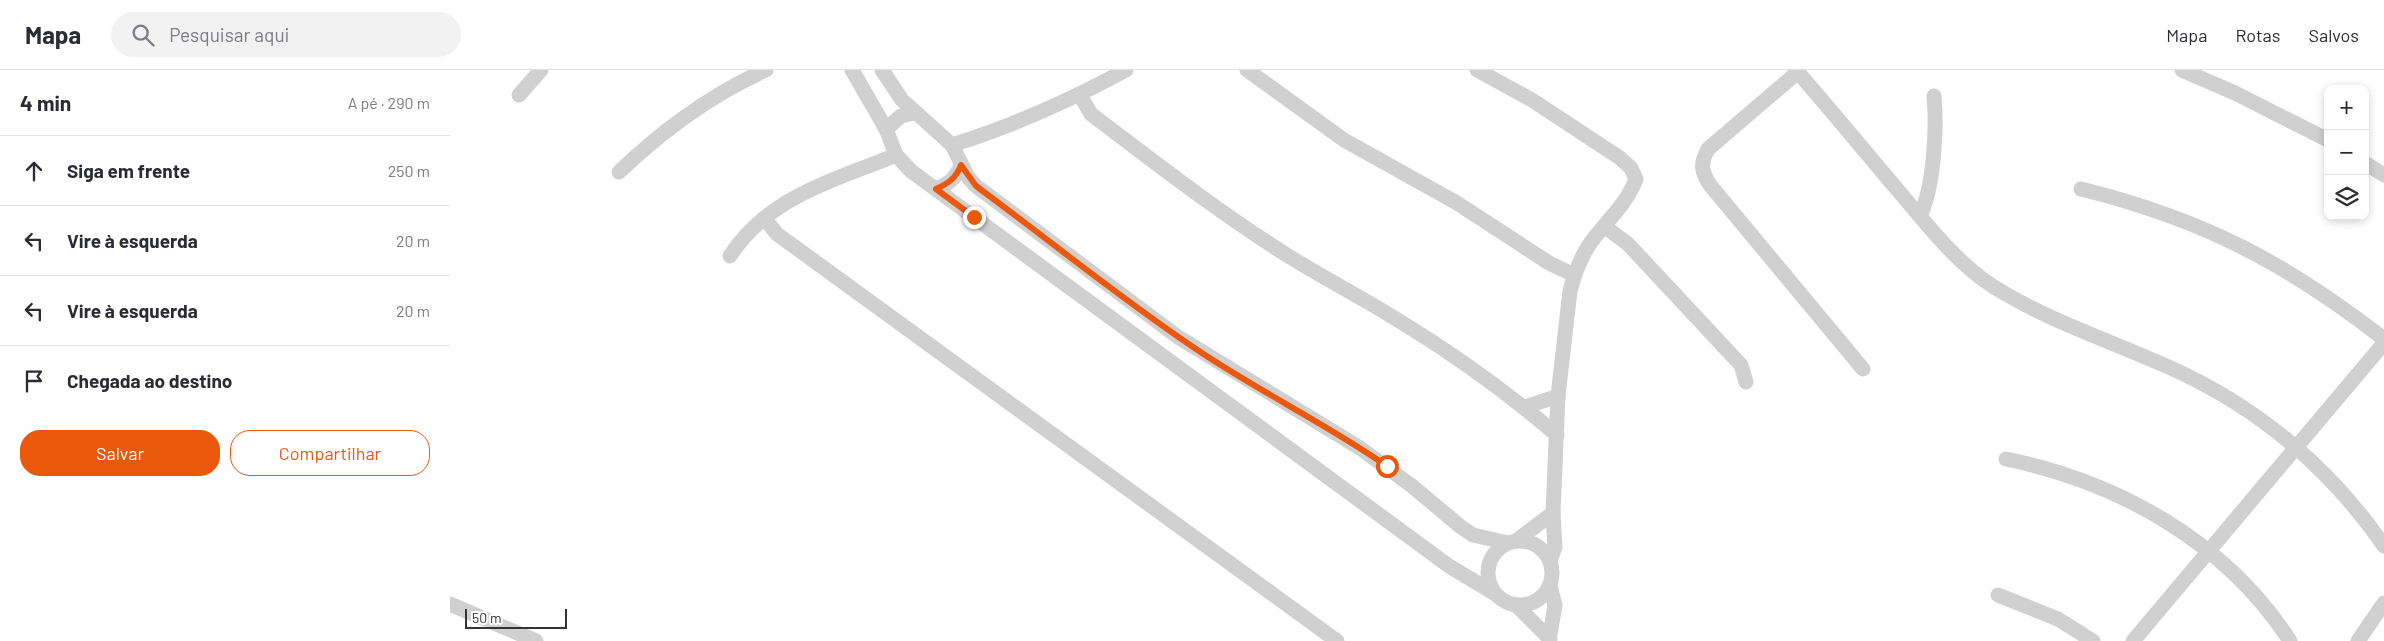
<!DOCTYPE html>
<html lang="pt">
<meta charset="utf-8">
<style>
body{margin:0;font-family:Barlow,sans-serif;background:#f2f2f3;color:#2b2b33}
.controls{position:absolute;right:15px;top:15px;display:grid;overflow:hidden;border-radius:10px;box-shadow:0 2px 8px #0003}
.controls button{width:45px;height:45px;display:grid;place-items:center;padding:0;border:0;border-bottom:1px solid #e1e1e2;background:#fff;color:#2b2b33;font:25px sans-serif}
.scale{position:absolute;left:15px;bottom:12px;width:102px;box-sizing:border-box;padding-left:5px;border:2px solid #333;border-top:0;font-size:14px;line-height:18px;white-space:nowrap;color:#333;-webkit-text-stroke:4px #fff;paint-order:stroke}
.stop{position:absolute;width:15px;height:15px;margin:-11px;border:4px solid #ea580c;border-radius:50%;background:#fff}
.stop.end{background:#ea580c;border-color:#fff;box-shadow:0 1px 5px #0008}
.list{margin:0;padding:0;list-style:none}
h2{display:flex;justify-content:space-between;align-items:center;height:65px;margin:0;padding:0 20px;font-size:21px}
h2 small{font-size:16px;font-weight:400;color:#7c7c81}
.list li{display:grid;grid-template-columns:32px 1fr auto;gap:15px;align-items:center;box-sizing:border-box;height:70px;padding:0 20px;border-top:1px solid #e1e1e2}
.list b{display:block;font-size:19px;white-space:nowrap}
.list em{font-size:16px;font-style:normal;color:#7c7c81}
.actions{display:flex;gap:10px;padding:15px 20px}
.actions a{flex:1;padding:11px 0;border:1px solid #ea580c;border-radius:20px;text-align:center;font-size:18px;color:#ea580c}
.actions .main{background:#ea580c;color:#fff}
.icon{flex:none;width:28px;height:28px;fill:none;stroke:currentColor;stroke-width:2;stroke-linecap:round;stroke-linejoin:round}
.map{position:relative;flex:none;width:1934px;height:571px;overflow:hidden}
header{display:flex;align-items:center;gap:30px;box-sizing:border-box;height:70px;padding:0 25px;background:#fff;border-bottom:1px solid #e1e1e2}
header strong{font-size:24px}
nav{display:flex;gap:28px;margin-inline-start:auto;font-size:18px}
.search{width:350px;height:45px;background:#f2f2f3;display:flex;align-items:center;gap:12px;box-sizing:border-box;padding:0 18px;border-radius:28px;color:#7c7c81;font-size:19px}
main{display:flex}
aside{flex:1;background:#fff}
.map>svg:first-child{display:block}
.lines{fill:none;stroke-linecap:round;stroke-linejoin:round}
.minor{stroke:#d0d0d0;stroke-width:15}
.route{stroke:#ea580c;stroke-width:6}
</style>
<header>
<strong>Mapa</strong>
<div class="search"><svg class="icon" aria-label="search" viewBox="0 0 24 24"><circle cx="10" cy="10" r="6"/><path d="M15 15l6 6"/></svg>Pesquisar aqui</div>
<nav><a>Mapa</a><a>Rotas</a><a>Salvos</a></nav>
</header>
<main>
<aside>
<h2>4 min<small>A pé · 290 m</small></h2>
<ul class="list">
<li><svg class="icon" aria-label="ahead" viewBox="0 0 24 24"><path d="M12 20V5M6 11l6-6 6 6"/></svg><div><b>Siga em frente</b></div><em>250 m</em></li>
<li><svg class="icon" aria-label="left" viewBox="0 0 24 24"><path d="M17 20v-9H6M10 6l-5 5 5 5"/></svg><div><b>Vire à esquerda</b></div><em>20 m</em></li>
<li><svg class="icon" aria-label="left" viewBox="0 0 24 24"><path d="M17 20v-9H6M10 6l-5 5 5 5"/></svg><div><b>Vire à esquerda</b></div><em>20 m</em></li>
<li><svg class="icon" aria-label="arrive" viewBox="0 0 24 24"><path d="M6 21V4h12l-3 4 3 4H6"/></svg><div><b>Chegada ao destino</b></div></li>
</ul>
<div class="actions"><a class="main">Salvar</a><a>Compartilhar</a></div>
</aside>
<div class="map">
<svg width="1934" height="571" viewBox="0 0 1934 571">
<rect width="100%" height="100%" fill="#fff"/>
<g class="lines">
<g class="minor">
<polyline points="402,0 436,59 446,85 461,101 999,496 1044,523"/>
<polyline points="432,0 452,30 502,75 518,107 526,116 728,267 910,378 962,416 1011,457 1023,465 1058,473"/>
<polyline points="797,0 894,70 1007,133 1099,193 1124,205"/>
<path d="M1027 0 1082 30 1170 88 1181 98 1186 109C1176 136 1155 152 1139 175 1130 189 1124 205 1120 221L1108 326 1103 443 1105 477 1100 491"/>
<path d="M1346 0C1380 39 1413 79 1446 118 1476 153 1505 192 1544 217 1600 252 1664 272 1723 299 1809 338 1881 399 1934 476"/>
<polyline points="1732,0 1785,23 1878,70"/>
<path d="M1348 2 1258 79C1250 94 1251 101 1260 115L1413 299"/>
<polyline points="69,25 91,0"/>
<path d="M630 25 641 44C707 94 771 144 840 187 877 210 915 229 951 252 1005 285 1059 324 1107 365"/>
<polyline points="436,59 451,46 464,43"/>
<path d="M502 75C563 56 621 30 676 0"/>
<polyline points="1915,93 1934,105"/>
<path d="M169 102C213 60 260 25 316 0"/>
<path d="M486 119C500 113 506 108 511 95"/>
<path d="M1631 119C1753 149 1836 193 1934 269"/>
<path d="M1470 146C1484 117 1487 58 1484 26"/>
<polyline points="314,148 327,164 887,571"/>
<polyline points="1154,156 1178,174 1291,295 1296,312"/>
<path d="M280 186C319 126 384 111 446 85"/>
<polyline points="1075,337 1108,326"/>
<path d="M1556 389C1669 412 1776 472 1840 571"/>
<circle cx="1070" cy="503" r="32"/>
<polyline points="1066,471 1103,443"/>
<polyline points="1548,525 1608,549 1643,571"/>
<polyline points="0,534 86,571"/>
<polyline points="1066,535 1100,569"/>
<polyline points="1099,571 1105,535 1100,516"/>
<polyline points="1683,571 1934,273"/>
<polyline points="1908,571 1934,533"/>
</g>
</g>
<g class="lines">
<path class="route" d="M524 147 486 119C499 113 506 108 511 95L526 116C599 170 670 228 746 279 808 321 875 353 937 396"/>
</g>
</svg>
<div class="controls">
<button>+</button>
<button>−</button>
<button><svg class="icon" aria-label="layers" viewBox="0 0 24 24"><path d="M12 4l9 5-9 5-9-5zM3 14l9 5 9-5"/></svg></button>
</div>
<div class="scale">50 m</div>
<div class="stop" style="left:937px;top:396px"></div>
<div class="stop end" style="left:524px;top:147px"></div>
</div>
</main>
